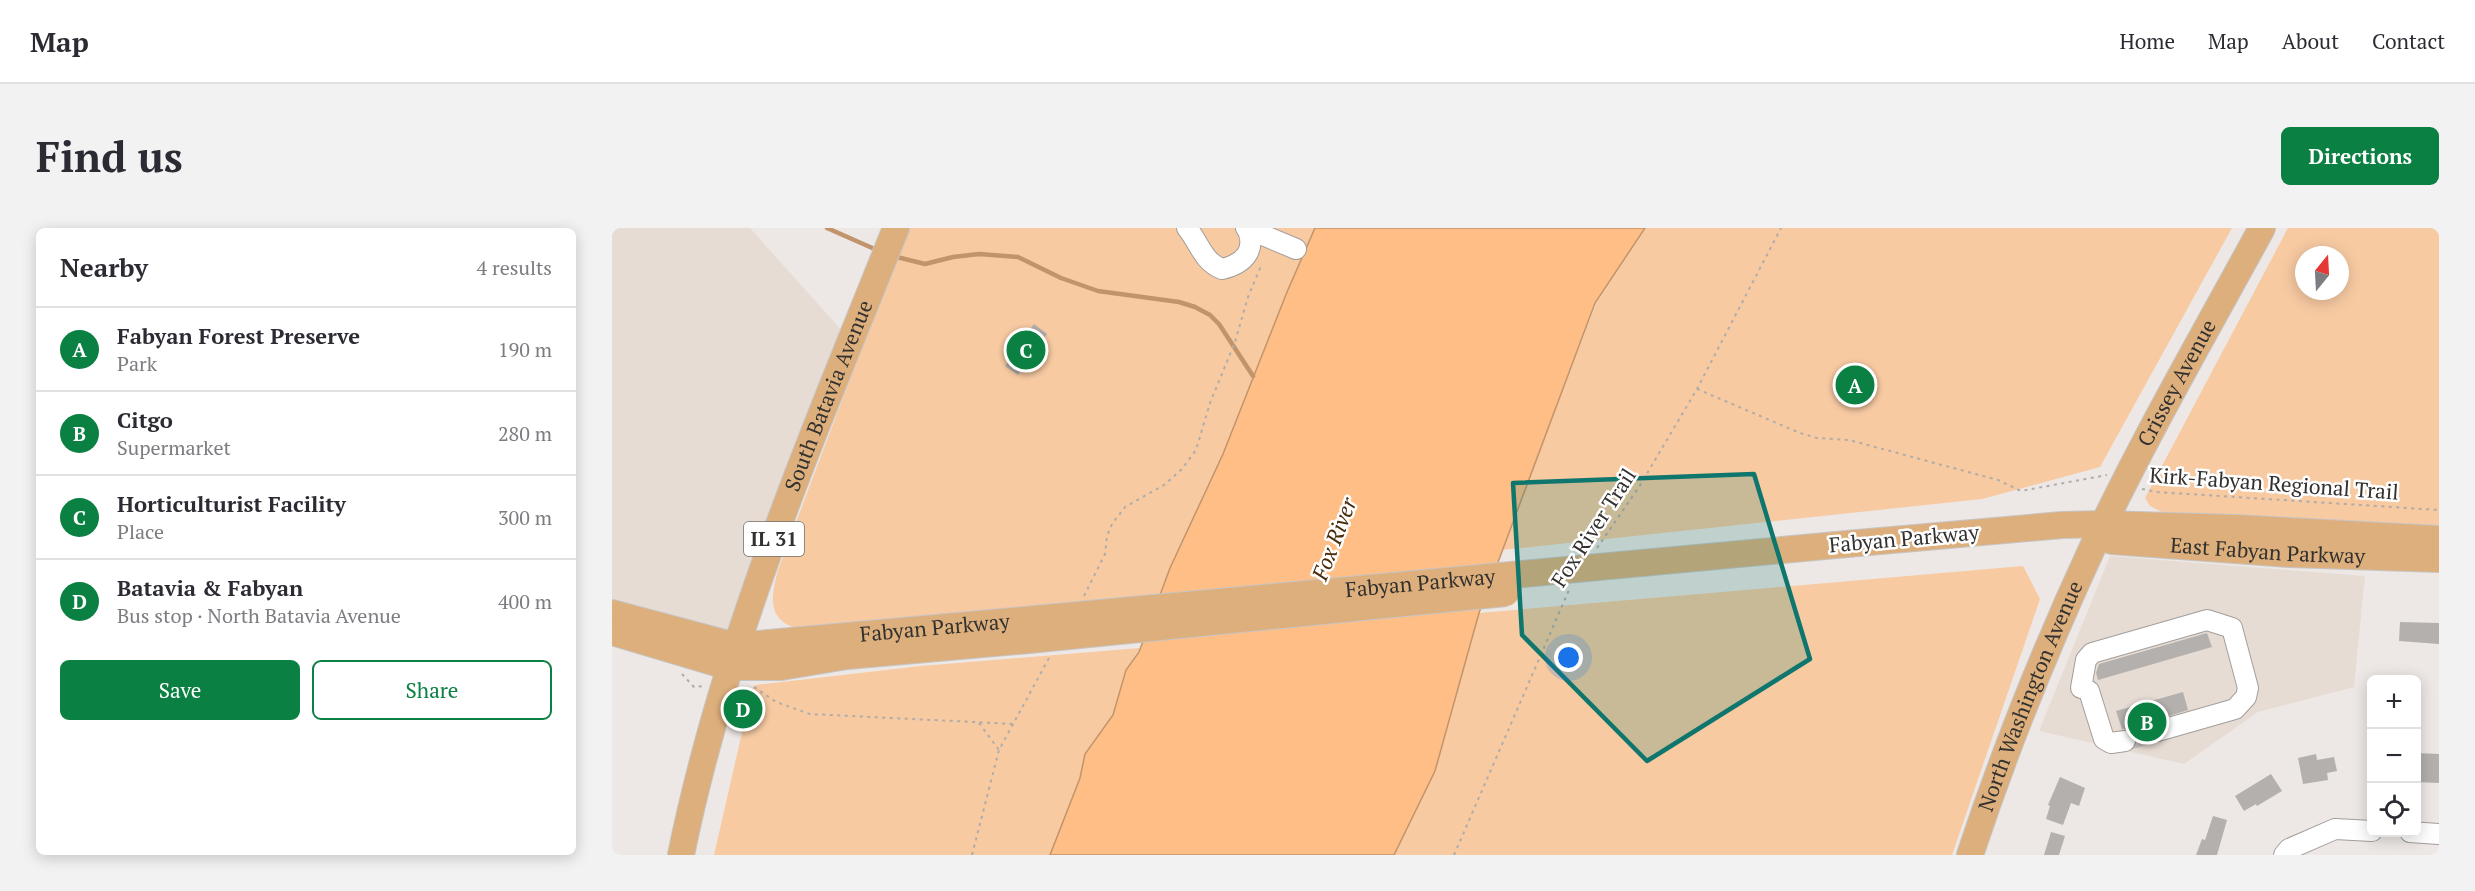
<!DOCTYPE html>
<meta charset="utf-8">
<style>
body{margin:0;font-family:"PT Serif",serif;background:#f2f2f3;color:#2b2b33}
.controls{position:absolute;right:18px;bottom:18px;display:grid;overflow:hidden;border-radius:9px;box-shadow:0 3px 15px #0003}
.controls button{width:54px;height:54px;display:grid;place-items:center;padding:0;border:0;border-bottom:2px solid #e1e1e2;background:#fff;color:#2b2b33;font:30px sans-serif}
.compass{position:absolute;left:1683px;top:18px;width:54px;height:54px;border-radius:50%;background:#fff;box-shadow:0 3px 15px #0003;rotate:18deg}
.you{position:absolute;left:957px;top:430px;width:21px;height:21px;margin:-15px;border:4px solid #fff;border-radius:50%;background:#1a73e8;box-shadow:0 0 0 9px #1a73e833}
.badge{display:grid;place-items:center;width:39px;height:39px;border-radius:50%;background:#0b8043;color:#fff;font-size:20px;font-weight:700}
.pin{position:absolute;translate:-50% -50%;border:3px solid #fff;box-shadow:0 2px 6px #0006}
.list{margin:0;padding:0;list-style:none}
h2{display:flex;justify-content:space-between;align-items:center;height:78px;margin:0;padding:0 24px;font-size:26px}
h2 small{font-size:20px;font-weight:400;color:#7c7c81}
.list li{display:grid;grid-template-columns:39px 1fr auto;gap:18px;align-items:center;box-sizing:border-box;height:84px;padding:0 24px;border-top:2px solid #e1e1e2}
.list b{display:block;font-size:22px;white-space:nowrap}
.list p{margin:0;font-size:20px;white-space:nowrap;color:#7c7c81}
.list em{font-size:20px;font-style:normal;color:#7c7c81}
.actions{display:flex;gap:12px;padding:18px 24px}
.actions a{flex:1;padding:14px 0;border:2px solid #0b8043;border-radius:9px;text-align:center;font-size:21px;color:#0b8043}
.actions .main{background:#0b8043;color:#fff}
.icon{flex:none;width:33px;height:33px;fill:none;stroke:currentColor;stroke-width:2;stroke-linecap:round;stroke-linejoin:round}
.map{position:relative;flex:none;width:1827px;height:627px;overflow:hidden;border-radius:9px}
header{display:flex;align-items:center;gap:36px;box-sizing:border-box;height:84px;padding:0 30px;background:#fff;border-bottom:2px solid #e1e1e2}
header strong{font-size:28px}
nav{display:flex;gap:33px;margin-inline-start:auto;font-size:21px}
.intro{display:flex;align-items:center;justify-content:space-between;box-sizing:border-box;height:144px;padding:0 36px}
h1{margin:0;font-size:42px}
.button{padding:15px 27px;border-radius:9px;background:#0b8043;color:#fff;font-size:21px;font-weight:700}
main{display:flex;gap:36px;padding:0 36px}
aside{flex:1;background:#fff;border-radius:9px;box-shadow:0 3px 15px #0003}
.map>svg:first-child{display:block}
.built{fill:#e7dcd4}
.green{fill:#f7caa2;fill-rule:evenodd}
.water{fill:#febe85;stroke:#c1946b;stroke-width:1.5}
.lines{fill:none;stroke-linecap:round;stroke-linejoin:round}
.stream{stroke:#c1946b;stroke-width:4.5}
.building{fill:#b4b0ad}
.minor-tunnel{stroke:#c8c3c1;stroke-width:20;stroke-dasharray:20 10;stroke-linecap:butt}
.minor-casing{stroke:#a29e9b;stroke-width:22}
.major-casing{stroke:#c6c5c5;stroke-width:28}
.path{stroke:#afaca9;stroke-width:2;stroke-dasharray:3 4.5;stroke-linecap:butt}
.minor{stroke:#fff;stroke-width:20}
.major{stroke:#ddaf7c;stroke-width:26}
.major-bridge-casing{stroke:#c6c5c5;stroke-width:28;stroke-linecap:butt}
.major-bridge{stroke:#ddaf7c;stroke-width:26}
.marked{fill:#0f766e;fill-opacity:0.2;stroke:#0f766e;stroke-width:4.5;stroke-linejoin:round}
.labels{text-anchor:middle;stroke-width:5;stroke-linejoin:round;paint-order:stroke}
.shield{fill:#fff;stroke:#706f6d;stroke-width:1.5}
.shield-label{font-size:20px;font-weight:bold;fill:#32312f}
.street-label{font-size:21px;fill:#32312f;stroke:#fff}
.water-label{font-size:22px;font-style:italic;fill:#492b0a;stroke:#fff}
</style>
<header>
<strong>Map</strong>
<nav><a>Home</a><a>Map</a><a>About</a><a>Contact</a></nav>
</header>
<div class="intro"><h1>Find us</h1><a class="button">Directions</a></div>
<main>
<aside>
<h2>Nearby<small>4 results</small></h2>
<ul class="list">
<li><span class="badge">A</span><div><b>Fabyan Forest Preserve</b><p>Park</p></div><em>190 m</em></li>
<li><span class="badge">B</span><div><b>Citgo</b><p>Supermarket</p></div><em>280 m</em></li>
<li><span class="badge">C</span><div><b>Horticulturist Facility</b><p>Place</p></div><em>300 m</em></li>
<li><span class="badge">D</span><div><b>Batavia &amp; Fabyan</b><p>Bus stop · North Batavia Avenue</p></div><em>400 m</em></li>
</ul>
<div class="actions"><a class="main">Save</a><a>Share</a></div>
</aside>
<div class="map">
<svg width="1827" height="627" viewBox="0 0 1827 627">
<rect width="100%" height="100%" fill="#ede8e5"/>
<g class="built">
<polygon points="0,0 138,0 232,105 119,410 0,375"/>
<polygon points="1498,328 1753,348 1742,459 1646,484 1572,536 1427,503"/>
</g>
<g class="green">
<path d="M295 0H703L675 64 611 226 593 263 547 369 187 401C154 392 159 368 166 342Z"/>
<polygon points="1033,0 1620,0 1488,239 1370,271 890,322 984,75"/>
<path d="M1676 0H1827V301L1552 285 1538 278 1533 270ZM1692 27H1728V63H1692Z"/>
<polygon points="1411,338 1428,371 1340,627 782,627 823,543 867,385"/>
<polygon points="528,420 514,442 501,487 473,526 468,550 438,627 102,627 140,461 143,457 309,438"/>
</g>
<polygon class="water" points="703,0 1033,0 983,75 867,385 823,543 782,627 438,627 468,550 473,526 501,487 514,442 527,424 558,340 611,226 675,64"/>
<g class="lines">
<g class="stream">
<polyline points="215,0 267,23"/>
<polyline points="281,28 313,36 341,29 367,26 406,29 449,50 486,63 567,74 583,79 598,87 607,96 641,148"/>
</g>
</g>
<g class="building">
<polygon points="422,96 435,106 406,147 393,138"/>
<polygon points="1788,394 1827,395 1827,416 1787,413"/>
<polygon points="1595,405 1600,419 1486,452 1484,445 1487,436"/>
<polygon points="1571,464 1576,482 1538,494 1534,506 1540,513 1524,518 1525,511 1522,505 1517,502 1510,501 1504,483"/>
<polygon points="1804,525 1827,526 1827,555 1804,554"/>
<polygon points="1704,526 1705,532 1722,529 1725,543 1715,545 1716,552 1691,556 1686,530"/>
<polygon points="1659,546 1670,563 1645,578 1644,576 1632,583 1623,568"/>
<polygon points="1448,549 1473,560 1467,578 1459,575 1451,597 1434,591 1438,578 1436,577"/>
<polygon points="1601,588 1615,592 1605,627 1584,627 1590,611 1593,612"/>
<polygon points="1439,604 1453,608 1447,627 1432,627"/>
</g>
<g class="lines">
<polyline class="minor-tunnel" points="1513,513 1546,503"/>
<defs>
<g id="minor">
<path d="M575 0C587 14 591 34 610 41 632 36 645 22 635 0"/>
<polyline points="634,0 684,21"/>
<polyline points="1469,460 1474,432 1480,425 1595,392 1620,400 1636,460 1634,469 1623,481 1546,503"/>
<polyline points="1477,463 1492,511 1499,515 1513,513"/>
<polyline points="1798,604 1827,606"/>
<polyline points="1672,627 1677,621 1723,601 1760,603"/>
</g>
<g id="major">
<path id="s1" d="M1500 313 1678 326 1827 331"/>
<polyline points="1246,315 1450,297 1492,296 1624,300 1827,311"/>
<path id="s2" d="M0 385 124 418 412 392"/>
<polyline points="0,404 118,439 169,439 235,428 417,412"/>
<path id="s3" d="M69 627C113 410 202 205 284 0"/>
<path id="s4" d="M1358 627C1393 521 1436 415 1483 314 1533 208 1594 103 1650 0"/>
</g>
</defs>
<use href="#minor" class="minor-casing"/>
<use href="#major" class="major-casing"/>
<g class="path">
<polyline points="1085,161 1188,205 1205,210 1237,212 1386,252 1409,263 1495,247"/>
<polyline points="1530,261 1545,264 1827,282"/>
<polyline points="985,320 1027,259 1085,161 1169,0"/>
<polyline points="472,368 493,326 495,308 500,296 513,279 552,257 570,241 584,222 598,175 623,114 636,69 649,38"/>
<polyline points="70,446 82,459 92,458"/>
<polyline points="142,459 164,474 198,486 402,496"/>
<polyline points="367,495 387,522"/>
<polyline points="360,627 387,522 437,430"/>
<polyline points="842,627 957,362"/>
</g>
<use href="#minor" class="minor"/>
<use href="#major" class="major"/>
<defs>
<g id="major-bridge">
<path id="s5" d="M412 392 1246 315"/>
<polyline points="417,412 894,365"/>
</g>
</defs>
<use href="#major-bridge" class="major-bridge-casing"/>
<use href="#major-bridge" class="major-bridge"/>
</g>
<path class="marked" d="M1142 246 1198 431 1035 533 910 407 901 255Z"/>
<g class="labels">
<rect class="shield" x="132" y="294" width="60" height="34" rx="4.5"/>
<g class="shield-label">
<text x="162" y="318">IL 31</text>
</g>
<g class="street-label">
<text dy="7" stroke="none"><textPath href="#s4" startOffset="516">Crissey Avenue</textPath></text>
<text dy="7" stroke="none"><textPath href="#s3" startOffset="483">South Batavia Avenue</textPath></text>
<text transform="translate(1662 256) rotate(4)" y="7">Kirk-Fabyan Regional Trail</text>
<text transform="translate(982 300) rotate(-57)" y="7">Fox River Trail</text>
<text transform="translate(1292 311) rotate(-5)" y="7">Fabyan Parkway</text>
<text dy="7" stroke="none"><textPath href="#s1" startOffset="156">East Fabyan Parkway</textPath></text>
<text dy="7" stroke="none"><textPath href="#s5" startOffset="398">Fabyan Parkway</textPath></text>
<text dy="7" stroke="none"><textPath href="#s2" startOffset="328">Fabyan Parkway</textPath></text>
<text dy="7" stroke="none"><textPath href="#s4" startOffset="170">North Washington Avenue</textPath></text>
</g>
<g class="water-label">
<text transform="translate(722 311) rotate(-69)" y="8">Fox River</text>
</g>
</g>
</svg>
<div class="controls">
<button>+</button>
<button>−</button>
<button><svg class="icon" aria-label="locate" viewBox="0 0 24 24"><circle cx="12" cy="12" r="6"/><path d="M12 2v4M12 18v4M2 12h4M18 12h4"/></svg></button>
</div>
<svg class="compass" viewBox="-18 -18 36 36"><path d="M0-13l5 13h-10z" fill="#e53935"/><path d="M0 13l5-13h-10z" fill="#7c7c81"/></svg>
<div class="you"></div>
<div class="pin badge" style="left:1243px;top:157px">A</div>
<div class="pin badge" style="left:1535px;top:494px">B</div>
<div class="pin badge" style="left:414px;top:122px">C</div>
<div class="pin badge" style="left:131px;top:481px">D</div>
</div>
</main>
